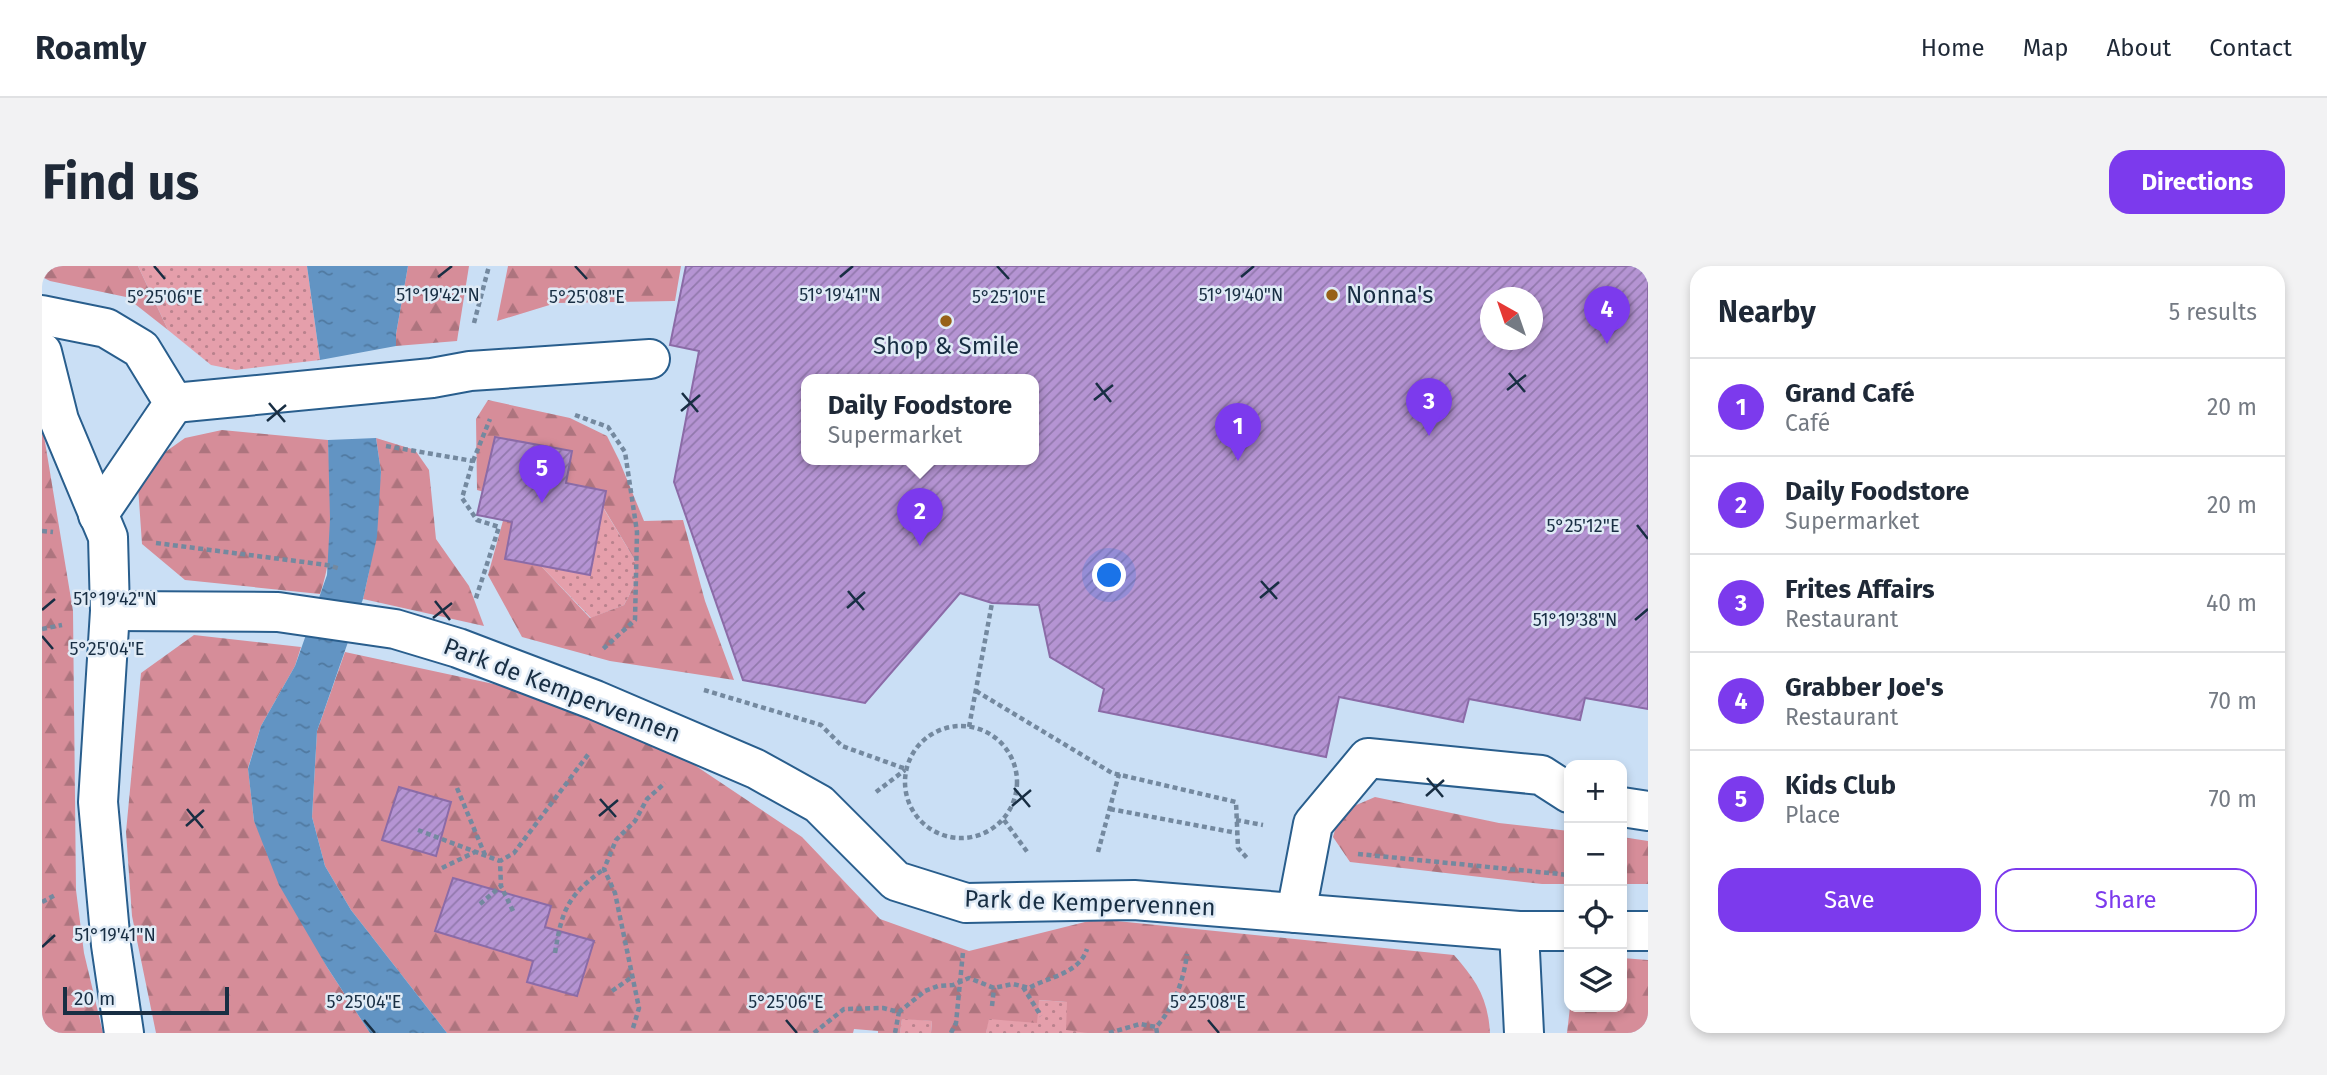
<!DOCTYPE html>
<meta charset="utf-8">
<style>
body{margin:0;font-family:"Fira Sans",sans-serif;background:#f2f2f3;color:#1f2937}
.controls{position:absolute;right:21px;bottom:21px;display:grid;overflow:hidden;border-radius:14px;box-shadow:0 4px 10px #0003}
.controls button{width:63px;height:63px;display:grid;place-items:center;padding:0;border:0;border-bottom:2px solid #e0e1e3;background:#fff;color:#1f2937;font:35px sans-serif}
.compass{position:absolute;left:1438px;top:21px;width:63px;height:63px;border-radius:50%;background:#fff;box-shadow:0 4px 10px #0003;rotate:320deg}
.scale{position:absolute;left:21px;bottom:18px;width:166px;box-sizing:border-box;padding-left:7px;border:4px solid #182e43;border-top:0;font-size:19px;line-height:24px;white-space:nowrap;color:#182e43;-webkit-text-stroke:5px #e0ebf6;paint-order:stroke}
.you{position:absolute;left:1068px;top:310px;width:24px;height:24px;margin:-18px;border:5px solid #fff;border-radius:50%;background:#1a73e8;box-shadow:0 0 0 10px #1a73e833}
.badge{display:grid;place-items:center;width:46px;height:46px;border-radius:50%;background:#7c3aed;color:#fff;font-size:23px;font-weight:700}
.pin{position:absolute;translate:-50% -58px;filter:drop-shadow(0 2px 4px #0008)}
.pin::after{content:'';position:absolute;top:37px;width:24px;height:21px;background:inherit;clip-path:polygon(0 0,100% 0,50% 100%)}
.popup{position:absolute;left:759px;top:108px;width:238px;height:91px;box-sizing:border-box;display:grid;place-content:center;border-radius:14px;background:#fff;filter:drop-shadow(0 2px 5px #0005);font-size:23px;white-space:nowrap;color:#747a83}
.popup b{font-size:26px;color:#1f2937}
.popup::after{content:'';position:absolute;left:50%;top:100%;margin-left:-14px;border:14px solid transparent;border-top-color:#fff}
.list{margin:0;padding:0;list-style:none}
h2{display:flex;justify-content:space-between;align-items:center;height:91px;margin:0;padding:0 28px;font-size:30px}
h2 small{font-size:23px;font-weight:400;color:#747a83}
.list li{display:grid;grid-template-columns:46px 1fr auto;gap:21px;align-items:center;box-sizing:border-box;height:98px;padding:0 28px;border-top:2px solid #e0e1e3}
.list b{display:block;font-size:26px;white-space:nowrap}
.list p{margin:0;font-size:23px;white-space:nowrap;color:#747a83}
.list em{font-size:23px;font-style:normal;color:#747a83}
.actions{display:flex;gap:14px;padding:21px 28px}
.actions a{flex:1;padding:16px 0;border:2px solid #7c3aed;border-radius:21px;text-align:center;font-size:24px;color:#7c3aed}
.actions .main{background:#7c3aed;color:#fff}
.icon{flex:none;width:38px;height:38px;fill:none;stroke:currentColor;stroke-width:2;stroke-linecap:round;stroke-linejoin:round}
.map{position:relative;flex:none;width:1606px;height:767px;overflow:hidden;border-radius:21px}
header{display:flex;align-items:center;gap:42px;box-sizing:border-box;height:98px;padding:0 35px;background:#fff;border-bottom:2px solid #e0e1e3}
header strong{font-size:33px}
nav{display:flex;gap:38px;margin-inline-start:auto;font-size:24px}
.intro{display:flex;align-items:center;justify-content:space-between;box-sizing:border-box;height:168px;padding:0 42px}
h1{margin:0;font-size:49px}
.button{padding:18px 32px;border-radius:21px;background:#7c3aed;color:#fff;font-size:24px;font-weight:700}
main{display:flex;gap:42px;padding:0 42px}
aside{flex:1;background:#fff;border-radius:21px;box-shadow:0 4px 10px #0003}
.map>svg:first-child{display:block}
.grass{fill:url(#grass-dots)}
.forest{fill:url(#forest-firs);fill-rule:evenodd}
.water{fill:url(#water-ripples)}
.building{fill:url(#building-hatch);stroke:#8b6ba7;stroke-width:2;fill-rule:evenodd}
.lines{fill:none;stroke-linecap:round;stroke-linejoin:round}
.minor-casing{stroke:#295e8d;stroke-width:42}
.path{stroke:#74899f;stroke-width:4.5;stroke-dasharray:5 3.5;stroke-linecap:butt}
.minor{stroke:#fff;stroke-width:38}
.ticks{fill:none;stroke:#182e43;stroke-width:2.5}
.poi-dot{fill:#976118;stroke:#e0ebf6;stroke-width:2.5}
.labels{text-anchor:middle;stroke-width:5;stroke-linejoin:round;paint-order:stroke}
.poi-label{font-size:24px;fill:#182e43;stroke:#e0ebf6;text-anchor:start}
.street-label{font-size:24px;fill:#182e43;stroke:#e0ebf6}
.ticks-label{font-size:18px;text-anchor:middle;fill:#182e43;stroke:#e0ebf6;stroke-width:5;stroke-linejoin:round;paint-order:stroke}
</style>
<header>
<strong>Roamly</strong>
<nav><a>Home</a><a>Map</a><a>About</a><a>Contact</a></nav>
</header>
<div class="intro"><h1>Find us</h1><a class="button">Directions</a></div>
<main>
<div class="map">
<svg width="1606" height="767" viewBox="0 0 1606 767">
<defs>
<pattern id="grass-dots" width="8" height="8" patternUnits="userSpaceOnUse" patternTransform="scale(1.75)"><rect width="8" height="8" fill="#e59fab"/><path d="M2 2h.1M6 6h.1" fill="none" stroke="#b9828d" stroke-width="1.8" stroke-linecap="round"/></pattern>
<pattern id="forest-firs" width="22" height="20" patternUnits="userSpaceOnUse" patternTransform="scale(1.75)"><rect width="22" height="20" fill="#d68d99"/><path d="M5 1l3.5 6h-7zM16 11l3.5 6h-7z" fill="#ad747e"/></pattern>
<pattern id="water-ripples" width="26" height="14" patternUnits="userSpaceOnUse" patternTransform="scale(1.75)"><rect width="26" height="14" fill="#6294c3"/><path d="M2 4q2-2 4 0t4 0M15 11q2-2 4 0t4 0" fill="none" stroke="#5079a0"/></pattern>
<pattern id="building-hatch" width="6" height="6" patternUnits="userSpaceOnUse" patternTransform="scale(1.75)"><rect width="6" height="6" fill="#b594d3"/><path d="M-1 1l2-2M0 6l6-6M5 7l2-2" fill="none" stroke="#9279ad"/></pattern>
</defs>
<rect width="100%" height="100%" fill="#cadff5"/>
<g class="grass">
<polygon points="96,0 265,0 278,94 194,104 169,99 126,64"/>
<polygon points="557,235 593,294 593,318 582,339 549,352 498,299"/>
<polygon points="996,734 1026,736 1045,767 944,767 946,753"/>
<polygon points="860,752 890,755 889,767 858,767"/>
</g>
<g class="forest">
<polygon points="0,0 96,0 126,64 84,31 8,15 0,11"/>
<polygon points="366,0 427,0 415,75 354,80 354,68"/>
<polygon points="466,0 639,0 633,35 514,37 455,55"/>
<path d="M446 134 528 152 565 170 577 194 602 255 641 254 663 335 692 414 568 395 480 371 446 309 467 233 435 224 434 153ZM558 236 593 294V318L582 339 548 352 499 300Z"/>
<polygon points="0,158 31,345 34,624 42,687 61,767 0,767"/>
<path d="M180 164 286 174C288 224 295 280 278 328L143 314 100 278 95 206 143 172Z"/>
<polygon points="334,172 373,184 387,204 394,273 427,320 442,360 321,333 327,306 339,206"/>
<polygon points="152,369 259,381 253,400 219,460 206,502 212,555 285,701 328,767 114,767 90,650 84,566 99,407"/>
<path d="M303 386 480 424 645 494 760 571 838 653 927 685 1055 653 1412 689C1434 714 1446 732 1448 767H1045L1024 764 1025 736 997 734 995 757 947 753 944 767H889L890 755 860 753 858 767H836V765L812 763 811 767H405L309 644 283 600 270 551 275 465Z"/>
<polygon points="1333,531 1457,557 1527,565 1527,618 1500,618 1308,596 1291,571 1298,546"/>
<polygon points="1580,571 1606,575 1606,618 1580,618"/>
<polygon points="1580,692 1606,694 1606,767 1525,767 1528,741 1580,741"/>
</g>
<g class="water">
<polygon points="265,0 366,0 354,68 354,80 278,94"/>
<polygon points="334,172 339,206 335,271 321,333 275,465 270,551 283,600 309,644 405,767 328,767 285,701 237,619 212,555 206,503 219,460 253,400 285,309 288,253 286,174"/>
</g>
<g class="building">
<path d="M644 0H1606V443L1543 432 1538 454 1427 433 1421 456 1297 431 1284 491 1057 445 1062 423 1008 391 997 339 950 337 918 327 823 437 701 414 632 216 657 85 628 79ZM1448 32H1490V74H1448ZM764 114H992V194H764Z"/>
<polygon points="453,171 530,185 524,217 564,225 548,309 463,293 470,256 435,249"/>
<polygon points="357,521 409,536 394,590 340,574"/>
<polygon points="411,612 509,640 503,661 552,675 535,730 485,716 491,695 393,665"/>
</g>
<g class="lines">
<defs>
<g id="minor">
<polyline points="0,49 64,62 99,83 132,137 56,249"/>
<polyline points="0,86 17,154 66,271 68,345 56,536 69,679 82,767"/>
<polyline points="132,137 390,112 428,105 608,93"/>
<polyline points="68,345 236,346 353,363 416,382 553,434 714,503 777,538 854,615 924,637 1092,634 1477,665 1527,665"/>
<polyline points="1580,541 1606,545"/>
<polyline points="1254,647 1271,558 1326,492 1499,509 1527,527"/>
<polyline points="1477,665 1482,767"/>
<polyline points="1580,665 1606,665"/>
</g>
</defs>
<use href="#minor" class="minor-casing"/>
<g class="path">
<polyline points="432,57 447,0"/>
<polyline points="533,149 566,161 583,186 595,266 593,354 561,383"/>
<polyline points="344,180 431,195 420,232 435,254 457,261 433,335"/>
<polyline points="431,195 448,153"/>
<polyline points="0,265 11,266"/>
<polyline points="114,277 285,299 299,303"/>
<polyline points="0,363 20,359"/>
<polyline points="662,424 779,459 800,480 864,503"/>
<polyline points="934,425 1070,507 1194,536 1196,582 1205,592"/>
<circle cx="919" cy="516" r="56"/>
<polyline points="927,461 950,337"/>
<polyline points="415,522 443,589"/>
<polyline points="834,526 863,504"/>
<polyline points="1068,543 1195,567"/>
<polyline points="962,554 986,587"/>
<polyline points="1194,554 1221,559"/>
<polyline points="376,564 458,595"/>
<polyline points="1056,586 1077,508"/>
<polyline points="1316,588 1527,609"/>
<polyline points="400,602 433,586"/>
<polyline points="0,636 15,628"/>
<polyline points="438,638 459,620"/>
<polyline points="471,645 459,620 458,595 472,587 548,486"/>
<path d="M513 687C520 644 525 630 562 603"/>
<polyline points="981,721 999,750"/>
<polyline points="570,725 590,711"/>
<polyline points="950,740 952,722"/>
<polyline points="591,762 597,742 573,627 562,603 574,574 593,555 605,533 623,517"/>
<path d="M772 767 802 743 841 742 857 746 883 725 896 720 911 719 927 712 952 722 971 718 987 722C1006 711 1037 708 1045 683"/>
<polyline points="853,767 857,746"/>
<polyline points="909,767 914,757 921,686"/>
<polyline points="1067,767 1098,758 1114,761"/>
<path d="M1115 767 1114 761C1132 742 1142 713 1145 688"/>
</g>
<use href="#minor" class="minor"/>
</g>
<path class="ticks" d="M112 0 123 13M533 0 545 13M955 0 967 13M396 11 410 0M798 11 811 0M1199 11 1212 0M1467 107 1483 126M1054 117 1069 136M1465 124 1484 109M640 127 656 146M1052 134 1071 119M227 137 243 156M639 145 658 129M225 155 244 139M1595 259 1606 273M1219 315 1235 333M806 325 822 344M1218 332 1237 316M393 335 408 354M805 342 823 326M0 344 13 333M391 352 410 337M1593 354 1606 343M0 370 11 383M1385 512 1401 531M972 522 988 541M1384 530 1402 514M558 533 574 551M970 540 989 524M145 543 161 562M557 550 576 534M144 560 162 544M0 681 13 669M322 754 333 767M744 754 755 767M1166 754 1177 767"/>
<g class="poi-dot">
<circle cx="1290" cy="29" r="7"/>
<circle cx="904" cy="55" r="7"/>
</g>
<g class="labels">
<g class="poi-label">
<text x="1304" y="37">Nonna's</text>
<text x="904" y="88" text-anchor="middle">Shop &amp; Smile</text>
</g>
<g class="street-label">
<text transform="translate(520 424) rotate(21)" y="8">Park de Kempervennen</text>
<text transform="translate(1048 637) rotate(2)" y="8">Park de Kempervennen</text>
</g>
</g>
<g class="ticks-label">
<text x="396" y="35">51°19'42"N</text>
<text x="798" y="35">51°19'41"N</text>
<text x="1199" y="35">51°19'40"N</text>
<text x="123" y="37">5°25'06"E</text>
<text x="545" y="37">5°25'08"E</text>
<text x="967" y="37">5°25'10"E</text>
<text x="1541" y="266">5°25'12"E</text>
<text x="73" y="339">51°19'42"N</text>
<text x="1533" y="360">51°19'38"N</text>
<text x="65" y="389">5°25'04"E</text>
<text x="73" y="675">51°19'41"N</text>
<text x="322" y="742">5°25'04"E</text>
<text x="744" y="742">5°25'06"E</text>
<text x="1166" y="742">5°25'08"E</text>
</g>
</svg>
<div class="controls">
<button>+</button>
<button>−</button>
<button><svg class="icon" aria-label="locate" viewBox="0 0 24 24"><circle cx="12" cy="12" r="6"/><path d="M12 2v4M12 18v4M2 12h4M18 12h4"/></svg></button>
<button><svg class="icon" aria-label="layers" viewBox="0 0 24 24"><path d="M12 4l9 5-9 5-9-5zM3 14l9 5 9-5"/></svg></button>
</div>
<svg class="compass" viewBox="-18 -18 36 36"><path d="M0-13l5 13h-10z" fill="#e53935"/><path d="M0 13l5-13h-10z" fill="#747a83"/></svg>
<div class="scale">20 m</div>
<div class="you"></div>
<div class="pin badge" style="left:1196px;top:195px">1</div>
<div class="pin badge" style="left:878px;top:280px">2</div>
<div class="popup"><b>Daily Foodstore</b>Supermarket</div>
<div class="pin badge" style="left:1387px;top:170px">3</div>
<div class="pin badge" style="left:1565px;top:78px">4</div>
<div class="pin badge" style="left:500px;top:237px">5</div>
</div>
<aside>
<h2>Nearby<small>5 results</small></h2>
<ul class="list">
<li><span class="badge">1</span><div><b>Grand Café</b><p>Café</p></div><em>20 m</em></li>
<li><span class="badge">2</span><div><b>Daily Foodstore</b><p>Supermarket</p></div><em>20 m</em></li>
<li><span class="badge">3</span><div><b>Frites Affairs</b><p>Restaurant</p></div><em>40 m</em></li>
<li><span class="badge">4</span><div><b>Grabber Joe's</b><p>Restaurant</p></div><em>70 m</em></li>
<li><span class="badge">5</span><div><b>Kids Club</b><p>Place</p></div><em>70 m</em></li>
</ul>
<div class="actions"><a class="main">Save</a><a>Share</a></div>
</aside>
</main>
